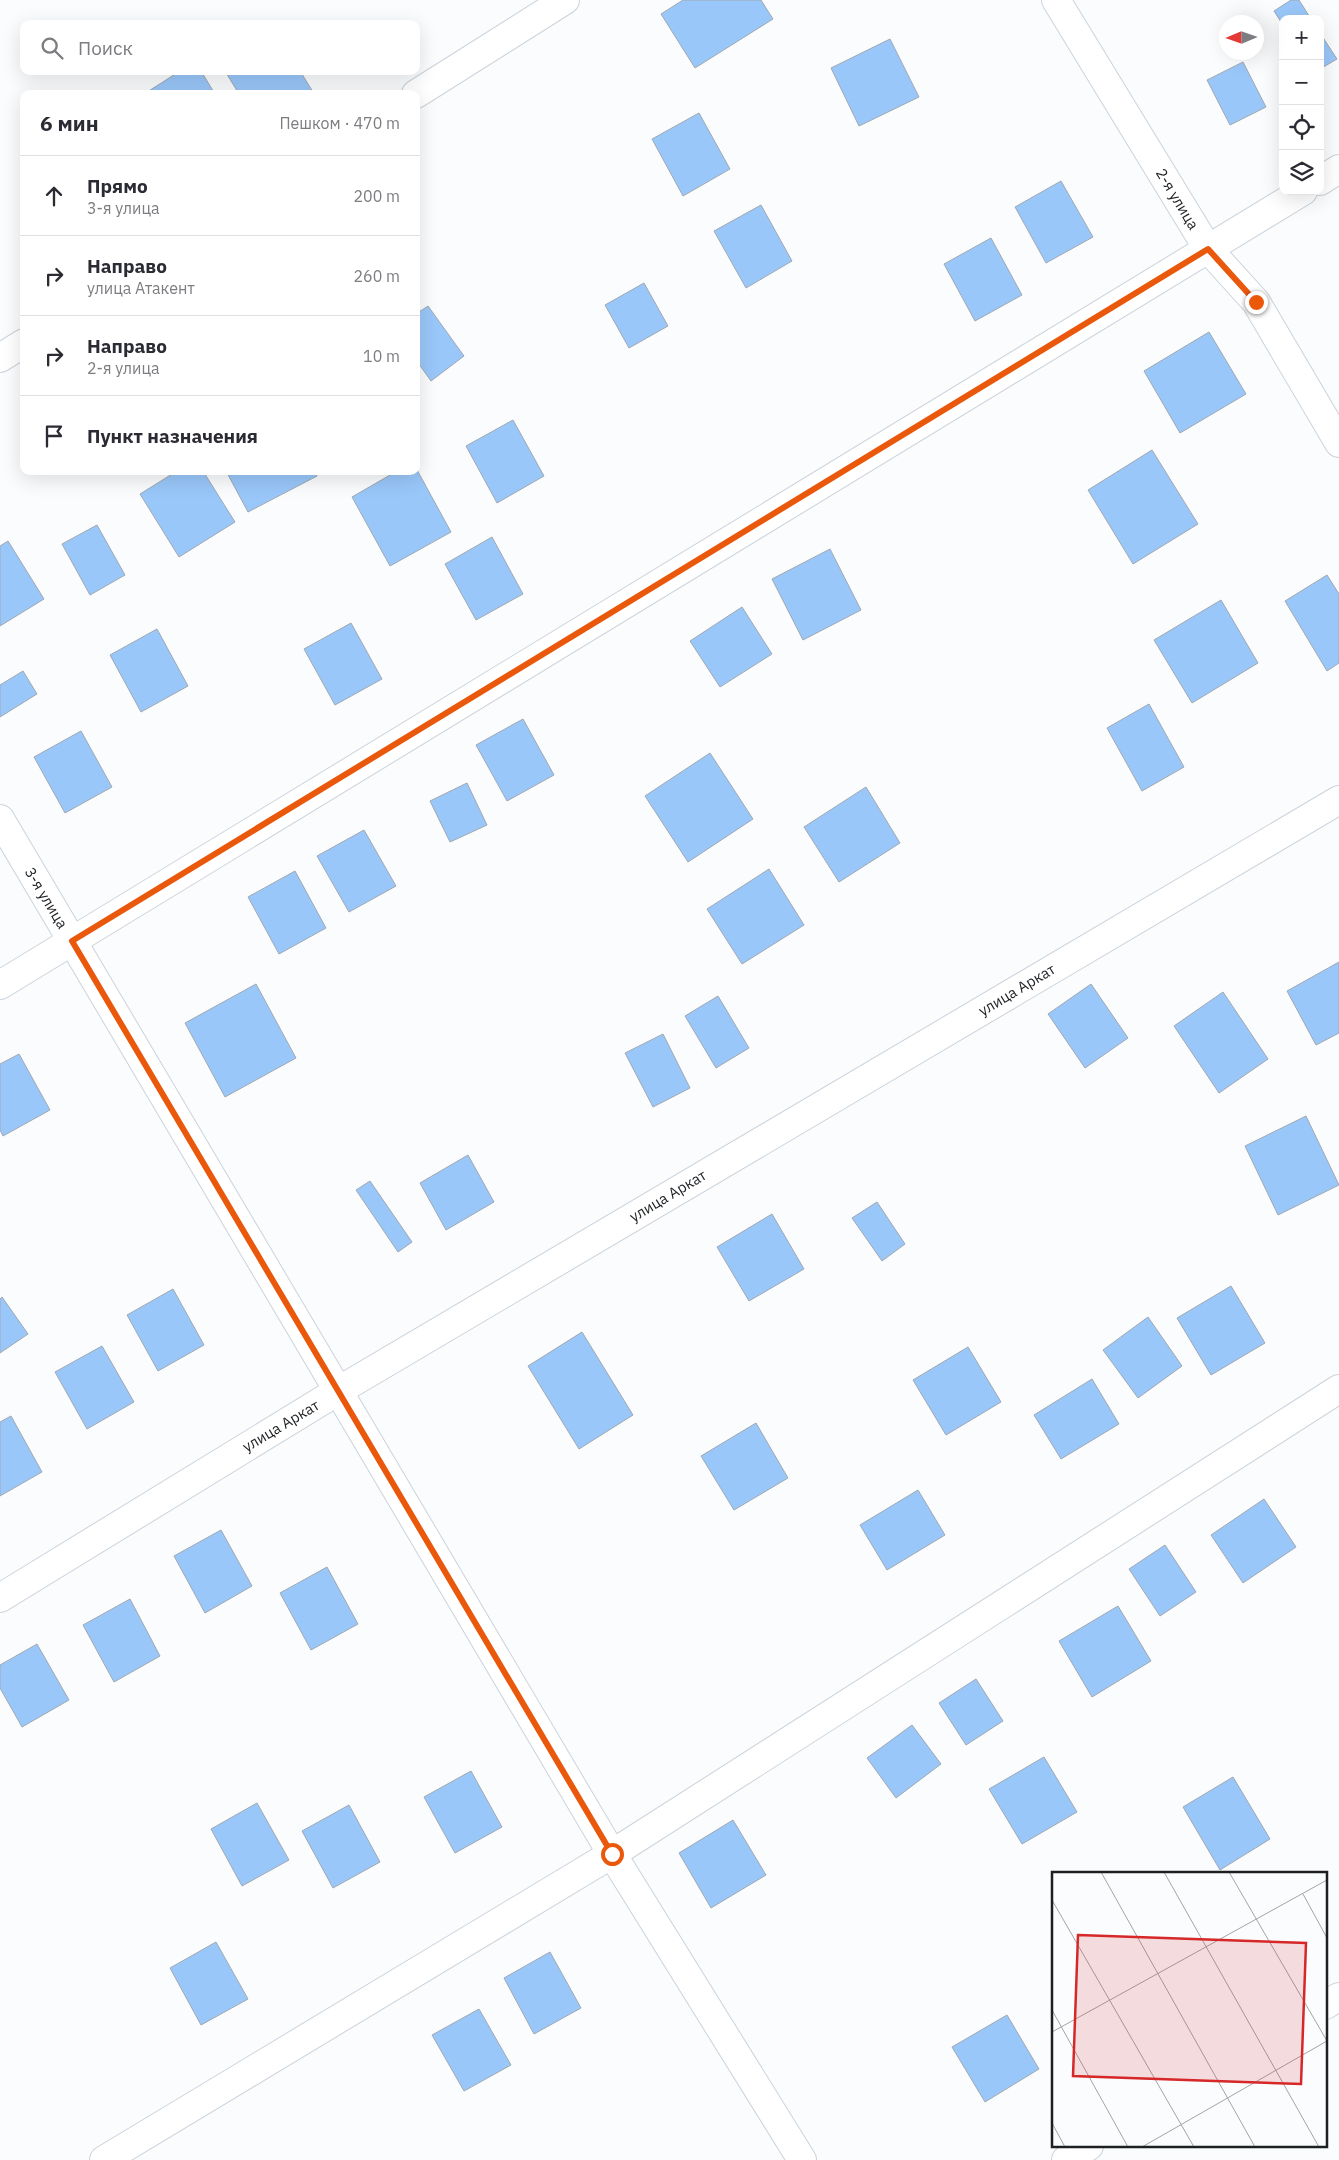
<!DOCTYPE html>
<html lang="ru">
<meta charset="utf-8">
<style>
body{margin:0;font-family:"IBM Plex Sans",sans-serif;background:#f7f7f7;color:#2b2b33}
.controls{position:absolute;right:15px;top:15px;display:grid;overflow:hidden;border-radius:10px;box-shadow:0 5px 20px #0002}
.controls button{width:45px;height:45px;display:grid;place-items:center;padding:0;border:0;border-bottom:1px solid #e1e1e2;background:#fff;color:#2b2b33;font:25px sans-serif}
.compass{position:absolute;left:1219px;top:15px;width:45px;height:45px;border-radius:50%;background:#fff;box-shadow:0 5px 20px #0002;rotate:268deg}
.stop{position:absolute;width:15px;height:15px;margin:-11px;border:4px solid #ea580c;border-radius:50%;background:#fff}
.stop.end{background:#ea580c;border-color:#fff;box-shadow:0 1px 5px #0008}
.list{margin:0;padding:0;list-style:none}
h2{display:flex;justify-content:space-between;align-items:center;height:65px;margin:0;padding:0 20px;font-size:21px}
h2 small{font-size:16px;font-weight:400;color:#7c7c81}
.list li{display:grid;grid-template-columns:32px 1fr auto;gap:15px;align-items:center;box-sizing:border-box;height:80px;padding:0 20px;border-top:1px solid #e1e1e2}
.list b{display:block;font-size:19px;white-space:nowrap}
.list p{margin:0;font-size:16px;white-space:nowrap;color:#7c7c81}
.list em{font-size:16px;font-style:normal;color:#7c7c81}
.icon{flex:none;width:28px;height:28px;fill:none;stroke:currentColor;stroke-width:2;stroke-linecap:round;stroke-linejoin:round}
.map{position:relative;flex:none;width:1339px;height:2160px;overflow:hidden}
.search{position:absolute;background:#fff;box-shadow:0 5px 20px #0002;left:20px;top:20px;width:400px;height:55px;display:flex;align-items:center;gap:12px;box-sizing:border-box;padding:0 18px;border-radius:10px;color:#7c7c81;font-size:19px}
.panel{position:absolute;background:#fff;box-shadow:0 5px 20px #0002;left:20px;top:90px;width:400px;height:385px;border-radius:10px}
.map>svg:first-child{display:block}
.building{fill:#99c7f9;stroke:#a1a8b1}
.lines{fill:none;stroke-linecap:round;stroke-linejoin:round}
.minor-casing{stroke:#cbd3db;stroke-width:30}
.minor{stroke:#fff;stroke-width:28}
.route{stroke:#ea580c;stroke-width:6}
.labels{text-anchor:middle;stroke-width:5;stroke-linejoin:round;paint-order:stroke}
.street-label{font-size:15px;fill:#1d2023;stroke:#fff}
.inset-road{fill:none;stroke:#a2a4a6;stroke-width:1}
.view{fill:#d62828;fill-opacity:0.15;stroke:#d62828;stroke-width:2.5}
.inset-edge{fill:none;stroke:#1d2023;stroke-width:2.5}
</style>
<div class="map">
<svg width="1339" height="2160" viewBox="0 0 1339 2160">
<rect width="100%" height="100%" fill="#fafcfe"/>
<g class="building">
<polygon points="683,0 761,0 773,19 695,68 661,14"/>
<polygon points="1291,0 1299,0 1311,19 1283,19 1283,25 1274,11"/>
<polygon points="1320,33 1337,59 1320,69"/>
<polygon points="890,39 919,97 859,126 831,68"/>
<polygon points="1243,62 1266,107 1230,125 1207,80"/>
<polygon points="180,71 201,71 215,94 144,94"/>
<polygon points="225,71 300,71 313,92 311,94 239,94"/>
<polygon points="699,113 730,169 683,196 652,139"/>
<polygon points="1061,181 1093,237 1046,263 1015,207"/>
<polygon points="761,205 792,261 746,288 714,231"/>
<polygon points="991,238 1022,295 975,321 944,264"/>
<polygon points="644,283 668,326 629,348 605,305"/>
<polygon points="428,306 464,356 431,381 416,360 416,314"/>
<polygon points="1209,332 1246,394 1180,433 1144,371"/>
<polygon points="513,420 544,476 497,503 466,446"/>
<polygon points="1152,450 1198,524 1133,564 1088,490"/>
<polygon points="416,468 451,532 390,566 352,497 397,471 416,471"/>
<polygon points="177,471 203,471 235,522 179,557 140,494"/>
<polygon points="226,471 315,471 317,476 248,512"/>
<polygon points="97,525 125,575 90,595 62,544"/>
<polygon points="492,537 523,594 476,620 445,564"/>
<polygon points="8,541 44,599 0,626 0,546"/>
<polygon points="830,549 861,610 803,640 772,579"/>
<polygon points="1327,575 1339,594 1339,663 1327,671 1285,601"/>
<polygon points="1221,600 1258,663 1192,703 1154,640"/>
<polygon points="742,607 772,654 720,687 690,641"/>
<polygon points="351,623 382,679 335,705 304,649"/>
<polygon points="157,629 188,686 141,712 110,655"/>
<polygon points="23,671 37,694 0,717 0,685"/>
<polygon points="1149,704 1184,767 1142,791 1107,728"/>
<polygon points="523,719 554,775 507,801 476,745"/>
<polygon points="81,731 112,787 65,813 34,757"/>
<polygon points="710,753 753,819 688,862 645,796"/>
<polygon points="467,783 487,825 450,842 430,801"/>
<polygon points="866,787 900,843 839,882 804,827"/>
<polygon points="364,830 396,886 349,912 317,856"/>
<polygon points="769,869 804,925 742,964 707,909"/>
<polygon points="295,871 326,928 279,954 248,897"/>
<polygon points="1339,962 1339,1033 1316,1045 1287,991"/>
<polygon points="256,984 296,1058 225,1097 185,1023"/>
<polygon points="1091,984 1128,1038 1085,1068 1048,1014"/>
<polygon points="1223,992 1268,1059 1219,1093 1174,1026"/>
<polygon points="718,996 749,1048 716,1068 685,1016"/>
<polygon points="663,1034 690,1088 653,1107 625,1053"/>
<polygon points="19,1054 50,1110 3,1136 0,1130 0,1064"/>
<polygon points="1306,1116 1339,1185 1278,1215 1245,1146"/>
<polygon points="468,1155 494,1202 446,1230 420,1183"/>
<polygon points="370,1181 412,1242 398,1252 356,1190"/>
<polygon points="877,1202 905,1244 882,1261 852,1218"/>
<polygon points="772,1214 804,1269 749,1301 717,1247"/>
<polygon points="1231,1286 1265,1343 1211,1375 1177,1318"/>
<polygon points="173,1289 204,1345 158,1371 127,1315"/>
<polygon points="2,1297 28,1334 0,1353 0,1299"/>
<polygon points="1148,1317 1182,1366 1138,1398 1103,1350"/>
<polygon points="582,1332 633,1415 579,1449 528,1366"/>
<polygon points="102,1346 134,1402 87,1429 55,1372"/>
<polygon points="968,1347 1001,1402 946,1435 913,1380"/>
<polygon points="1092,1379 1119,1424 1061,1459 1034,1415"/>
<polygon points="11,1416 42,1472 0,1496 0,1422"/>
<polygon points="756,1423 788,1478 734,1510 701,1456"/>
<polygon points="918,1490 945,1535 887,1570 860,1525"/>
<polygon points="1264,1499 1296,1547 1243,1583 1211,1535"/>
<polygon points="221,1530 252,1586 205,1613 174,1556"/>
<polygon points="1165,1545 1196,1592 1160,1616 1129,1569"/>
<polygon points="327,1567 358,1624 311,1650 280,1593"/>
<polygon points="130,1599 160,1656 114,1682 83,1625"/>
<polygon points="1118,1606 1151,1661 1092,1697 1059,1641"/>
<polygon points="37,1644 69,1700 22,1727 0,1688 0,1665"/>
<polygon points="976,1679 1003,1721 966,1745 939,1703"/>
<polygon points="912,1725 941,1764 896,1798 867,1758"/>
<polygon points="1044,1757 1077,1812 1022,1844 989,1789"/>
<polygon points="471,1771 502,1827 455,1853 424,1797"/>
<polygon points="1233,1777 1270,1839 1220,1870 1183,1807"/>
<polygon points="257,1803 289,1860 242,1886 211,1829"/>
<polygon points="349,1805 380,1862 333,1888 302,1831"/>
<polygon points="733,1820 766,1875 711,1908 679,1853"/>
<polygon points="216,1942 248,1999 201,2025 170,1968"/>
<polygon points="550,1952 581,2008 534,2034 504,1978"/>
<polygon points="479,2009 511,2065 464,2091 432,2035"/>
<polygon points="1007,2015 1039,2069 985,2102 952,2047"/>
</g>
<g class="lines">
<defs>
<g id="minor">
<polyline points="1056,0 1208,249 1256,302 1339,443"/>
<polyline points="416,94 565,0"/>
<polyline points="1320,181 1339,169"/>
<polyline points="0,358 24,343"/>
<polyline points="0,819 612,1854 802,2160"/>
<polyline points="0,985 1303,191"/>
<polyline points="0,1598 338,1391 1339,800"/>
<polyline points="1325,2005 1339,1997"/>
<polyline points="104,2160 612,1854 1339,1389"/>
<polyline points="1066,2160 1089,2146"/>
</g>
</defs>
<use href="#minor" class="minor-casing"/>
<use href="#minor" class="minor"/>
</g>
<g class="lines">
<polyline class="route" points="612,1854 72,941 1208,249 1256,302"/>
</g>
<g class="labels">
<g class="street-label">
<text transform="translate(1177 199) rotate(59)" y="5">2-я улица</text>
<text transform="translate(46 898) rotate(59)" y="5">3-я улица</text>
<text transform="translate(1017 990) rotate(-31)" y="5">улица Аркат</text>
<text transform="translate(668 1196) rotate(-31)" y="5">улица Аркат</text>
<text transform="translate(281 1426) rotate(-31)" y="5">улица Аркат</text>
</g>
</g>
<g transform="translate(1052 1872)">
<rect width="275" height="275" fill="#fafcfe"/>
<path class="inset-road" d="M49 0 203 275M112 0 267 275M177 0 275 169M251 22 275 66M0 28 142 275M0 138 76 275M0 160 275 8M0 251 13 275M90 275 275 169"/>
<path class="view" d="M26 63 254 71 249 212 21 204Z"/>
<rect width="275" height="275" class="inset-edge"/>
</g>
</svg>
<div class="controls">
<button>+</button>
<button>−</button>
<button><svg class="icon" aria-label="locate" viewBox="0 0 24 24"><circle cx="12" cy="12" r="6"/><path d="M12 2v4M12 18v4M2 12h4M18 12h4"/></svg></button>
<button><svg class="icon" aria-label="layers" viewBox="0 0 24 24"><path d="M12 4l9 5-9 5-9-5zM3 14l9 5 9-5"/></svg></button>
</div>
<svg class="compass" viewBox="-18 -18 36 36"><path d="M0-13l5 13h-10z" fill="#e53935"/><path d="M0 13l5-13h-10z" fill="#7c7c81"/></svg>
<div class="stop" style="left:612px;top:1854px"></div>
<div class="stop end" style="left:1256px;top:302px"></div>
<div class="search"><svg class="icon" aria-label="search" viewBox="0 0 24 24"><circle cx="10" cy="10" r="6"/><path d="M15 15l6 6"/></svg>Поиск</div>
<section class="panel">
<h2>6 мин<small>Пешком · 470 m</small></h2>
<ul class="list">
<li><svg class="icon" aria-label="ahead" viewBox="0 0 24 24"><path d="M12 20V5M6 11l6-6 6 6"/></svg><div><b>Прямо</b><p>3-я улица</p></div><em>200 m</em></li>
<li><svg class="icon" aria-label="right" viewBox="0 0 24 24"><path d="M7 20v-9h11M14 6l5 5-5 5"/></svg><div><b>Направо</b><p>улица Атакент</p></div><em>260 m</em></li>
<li><svg class="icon" aria-label="right" viewBox="0 0 24 24"><path d="M7 20v-9h11M14 6l5 5-5 5"/></svg><div><b>Направо</b><p>2-я улица</p></div><em>10 m</em></li>
<li><svg class="icon" aria-label="arrive" viewBox="0 0 24 24"><path d="M6 21V4h12l-3 4 3 4H6"/></svg><div><b>Пункт назначения</b></div></li>
</ul>
</section>
</div>
